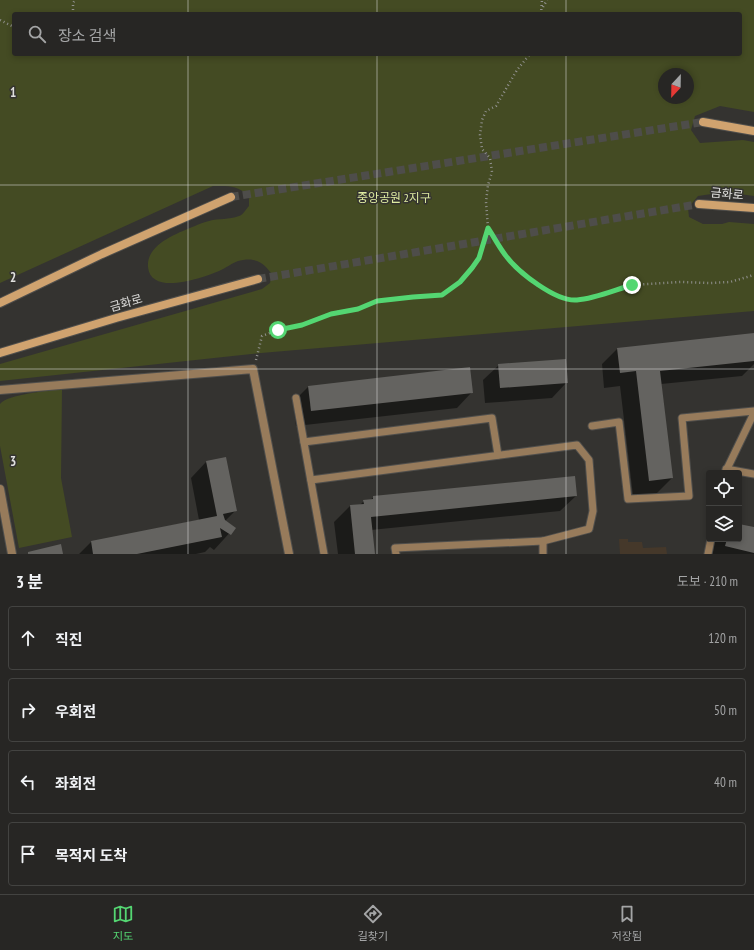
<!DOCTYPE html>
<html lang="ko">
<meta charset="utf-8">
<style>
body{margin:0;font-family:"PT Sans Narrow","Noto Sans KR",sans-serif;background:#2f2e2c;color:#f1f3f6}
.controls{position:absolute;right:12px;bottom:12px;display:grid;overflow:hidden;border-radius:4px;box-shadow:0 2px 6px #0003}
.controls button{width:36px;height:36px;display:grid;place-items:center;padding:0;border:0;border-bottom:1px solid #434341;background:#272624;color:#f1f3f6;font:20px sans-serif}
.compass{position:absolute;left:658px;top:68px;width:36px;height:36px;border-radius:50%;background:#272624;box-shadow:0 2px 6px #0003;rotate:202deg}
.stop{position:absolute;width:12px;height:12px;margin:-9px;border:3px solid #54d672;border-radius:50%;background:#fff}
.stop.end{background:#54d672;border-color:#fff;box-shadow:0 1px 4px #0008}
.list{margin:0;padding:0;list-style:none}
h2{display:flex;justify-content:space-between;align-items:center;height:52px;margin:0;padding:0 16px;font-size:17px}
h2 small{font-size:13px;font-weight:400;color:#a4a5a6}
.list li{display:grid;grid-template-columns:26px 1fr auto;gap:12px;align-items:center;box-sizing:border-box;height:64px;margin:0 8px 8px;padding:0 8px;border:1px solid #434341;border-radius:4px}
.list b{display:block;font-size:15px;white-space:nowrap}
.list em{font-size:13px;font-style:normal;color:#a4a5a6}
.icon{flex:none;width:22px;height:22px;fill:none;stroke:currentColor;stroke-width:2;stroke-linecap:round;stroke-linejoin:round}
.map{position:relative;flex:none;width:754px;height:554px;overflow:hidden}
.search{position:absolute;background:#272624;box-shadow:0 2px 6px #0003;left:12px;right:12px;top:12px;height:44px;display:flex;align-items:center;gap:10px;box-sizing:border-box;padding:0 14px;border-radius:4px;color:#a4a5a6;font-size:15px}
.sheet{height:340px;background:#272624}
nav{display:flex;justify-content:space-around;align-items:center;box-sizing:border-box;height:56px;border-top:1px solid #434341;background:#272624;font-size:11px;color:#a4a5a6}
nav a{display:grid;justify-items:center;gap:2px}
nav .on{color:#54d672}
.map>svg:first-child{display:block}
.commercial{fill:#45382a}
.green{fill:#444b23;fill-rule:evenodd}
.shadow{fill:#0007}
.building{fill:#646360}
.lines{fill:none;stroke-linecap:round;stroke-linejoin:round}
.secondary-tunnel{stroke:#4e4d4a;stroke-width:8;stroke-dasharray:8 4;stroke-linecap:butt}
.lane-casing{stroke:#504f4c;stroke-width:9}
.street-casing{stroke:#504f4c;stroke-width:10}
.secondary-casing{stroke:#504f4c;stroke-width:10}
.path{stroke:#91918e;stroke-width:2.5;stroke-dasharray:1 3;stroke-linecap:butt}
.lane{stroke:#977b5b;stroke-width:7}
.street{stroke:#977b5b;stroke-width:8}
.secondary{stroke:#d0a36f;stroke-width:8}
.route{stroke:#54d672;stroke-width:5}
.grid{fill:none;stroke:#e0e0de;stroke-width:1;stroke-opacity:0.55}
.labels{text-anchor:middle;stroke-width:3;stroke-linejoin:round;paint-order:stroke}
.street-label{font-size:12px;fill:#e0e0de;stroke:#343330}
.park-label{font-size:12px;fill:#deeba0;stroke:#343330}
.grid-label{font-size:13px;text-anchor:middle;font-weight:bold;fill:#e0e0de;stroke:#343330;stroke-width:3;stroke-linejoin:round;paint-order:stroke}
</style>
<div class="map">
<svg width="754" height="554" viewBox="0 0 754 554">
<rect width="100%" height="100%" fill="#343330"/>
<polygon class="commercial" points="619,539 628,539 628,542 642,542 643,548 666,547 667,554 620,554"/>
<g class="green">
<path d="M0 0H754V112L720 106 695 116 691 130 700 143 743 140 754 142V196L725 192 698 196 688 208 689 217 703 224H722L729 222 754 224V311L261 353 0 381V364L262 289 270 283 272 274C267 268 262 261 253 260 249 259 242 260 238 261 232 263 226 268 219 271 204 277 151 297 148 267 146 244 178 233 195 226 199 224 204 222 209 221 219 218 229 220 239 216 243 215 246 209 249 206V196C236 185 230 186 213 186L0 283ZM14 14H740V54H14ZM664 74H688V98H664Z"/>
<path d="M62 389 61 478 72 537 19 548 0 446V404C8 394 48 391 62 389Z"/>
</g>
<g class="shadow">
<polygon points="754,334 754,364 742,376 661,384 672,478 656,494 633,496 620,386 604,388 602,364 617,349"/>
<polygon points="499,365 567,382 552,398 485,403 483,380"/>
<polygon points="309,386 472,392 457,408 296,426 293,402"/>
<polygon points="206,462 235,511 225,521 234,528 214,550 210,547 205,552 196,554 79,554 91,542 199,520 191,478"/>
<polygon points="576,496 560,511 371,530 374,554 338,554 334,522 350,506 360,505 364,501 370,500 374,497"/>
<polygon points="739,525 754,528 754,554 712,554 715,539 739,539"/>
</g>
<g class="building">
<polygon points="754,333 754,361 660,371 673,478 649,481 636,371 620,373 617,348"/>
<polygon points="566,359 568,383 500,388 498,364"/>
<polygon points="470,367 473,393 311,411 308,386"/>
<polygon points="226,457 237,511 223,514 225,520 236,528 231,535 220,528 222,537 137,554 93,554 91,541 217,516 206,461"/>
<polygon points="575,476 577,496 371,517 375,554 355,554 350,505 364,504 363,500 373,499 373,496"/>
<polygon points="739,524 754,527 754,553 725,546 727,539 739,539"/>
<polygon points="61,544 63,554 28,554 28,552"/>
</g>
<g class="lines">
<g class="secondary-tunnel">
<polyline points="231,197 703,122"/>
<polyline points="258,279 699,204"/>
</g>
<defs>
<g id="lane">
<polyline points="296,398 324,554"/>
<polyline points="592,426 619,422 628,499 689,496 682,418 754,411"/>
<polyline points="304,442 492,418 498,455"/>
<polyline points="726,469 754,474"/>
<polyline points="725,473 754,413"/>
<polyline points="311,480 577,445 589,460 593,511 589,529 543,541"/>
<polyline points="396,554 395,548 543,541 543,554"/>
<polyline points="708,554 711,539"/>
</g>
<g id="street">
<polyline points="0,390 253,369 289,554"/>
<polyline points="0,489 12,554"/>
</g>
<g id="secondary">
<polyline points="703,122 754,131"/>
<polyline points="699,204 754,208"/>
<polyline points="0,303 102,254 231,197"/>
<polyline points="0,353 116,318 258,279"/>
</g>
</defs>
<use href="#lane" class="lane-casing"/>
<use href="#street" class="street-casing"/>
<use href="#secondary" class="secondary-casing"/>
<g class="path">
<polyline points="543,7 547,0"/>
<polyline points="73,14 73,3 75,0"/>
<polyline points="541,14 542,0"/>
<polyline points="0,20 14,27"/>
<polyline points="488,228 506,257 537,285 557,296 575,301 590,298 632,285 681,282 710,283 730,282 754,275"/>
<polyline points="256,360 262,336 278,330 302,325 331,313 358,309 377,301 413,297 442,295 460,281 473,268 479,258 488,228 486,202 488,185 492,172 490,158 482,149 480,135 482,120 486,111 496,106 517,70 530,54"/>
</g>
<use href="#lane" class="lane"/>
<use href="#street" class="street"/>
<use href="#secondary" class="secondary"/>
</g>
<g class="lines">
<path class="route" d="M278 330 302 325 331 314 358 309 377 301 413 297 442 295 460 282 472 268 479 258 488 228C494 237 499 247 506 256 518 272 556 302 577 300 594 299 615 290 632 285"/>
</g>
<path class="grid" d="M188 0V14M377 0V14M566 0V14M188 54V554M377 54V554M566 54V554M0 185H754M0 369H754"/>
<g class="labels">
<g class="street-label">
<text transform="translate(727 194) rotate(5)" y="4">금화로</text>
<text transform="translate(126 303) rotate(-16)" y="4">금화로</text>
</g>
<g class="park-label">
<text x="394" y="202">중앙공원 2지구</text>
</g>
</g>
<g class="grid-label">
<text x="13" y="97">1</text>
<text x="13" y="282">2</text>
<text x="13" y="466">3</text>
</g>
</svg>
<div class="controls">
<button><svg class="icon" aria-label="locate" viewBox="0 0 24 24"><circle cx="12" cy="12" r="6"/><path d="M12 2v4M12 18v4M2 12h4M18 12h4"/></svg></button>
<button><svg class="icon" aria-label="layers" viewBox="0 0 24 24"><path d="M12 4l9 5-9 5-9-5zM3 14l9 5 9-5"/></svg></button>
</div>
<svg class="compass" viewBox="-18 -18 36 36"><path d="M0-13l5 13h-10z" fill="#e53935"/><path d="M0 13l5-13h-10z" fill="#a4a5a6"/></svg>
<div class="stop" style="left:278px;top:330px"></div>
<div class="stop end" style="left:632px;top:285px"></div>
<div class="search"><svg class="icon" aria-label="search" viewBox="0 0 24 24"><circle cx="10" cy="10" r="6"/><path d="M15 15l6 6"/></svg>장소 검색</div>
</div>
<section class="sheet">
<h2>3 분<small>도보 · 210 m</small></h2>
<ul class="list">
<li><svg class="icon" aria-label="ahead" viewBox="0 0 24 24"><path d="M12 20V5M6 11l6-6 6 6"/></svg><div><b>직진</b></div><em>120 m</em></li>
<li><svg class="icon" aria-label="right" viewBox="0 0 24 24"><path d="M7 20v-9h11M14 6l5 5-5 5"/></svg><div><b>우회전</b></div><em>50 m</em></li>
<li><svg class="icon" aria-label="left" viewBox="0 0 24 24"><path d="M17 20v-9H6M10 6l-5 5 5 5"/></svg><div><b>좌회전</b></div><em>40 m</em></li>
<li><svg class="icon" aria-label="arrive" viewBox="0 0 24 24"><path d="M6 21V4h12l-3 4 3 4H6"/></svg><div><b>목적지 도착</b></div></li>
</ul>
</section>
<nav>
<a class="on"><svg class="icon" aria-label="map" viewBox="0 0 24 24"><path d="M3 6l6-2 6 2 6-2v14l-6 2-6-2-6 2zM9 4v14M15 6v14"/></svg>지도</a>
<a><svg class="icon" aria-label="directions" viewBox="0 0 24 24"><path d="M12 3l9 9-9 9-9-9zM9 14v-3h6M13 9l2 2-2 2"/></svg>길찾기</a>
<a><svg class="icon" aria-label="saved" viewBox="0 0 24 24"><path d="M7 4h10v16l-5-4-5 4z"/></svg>저장됨</a>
</nav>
